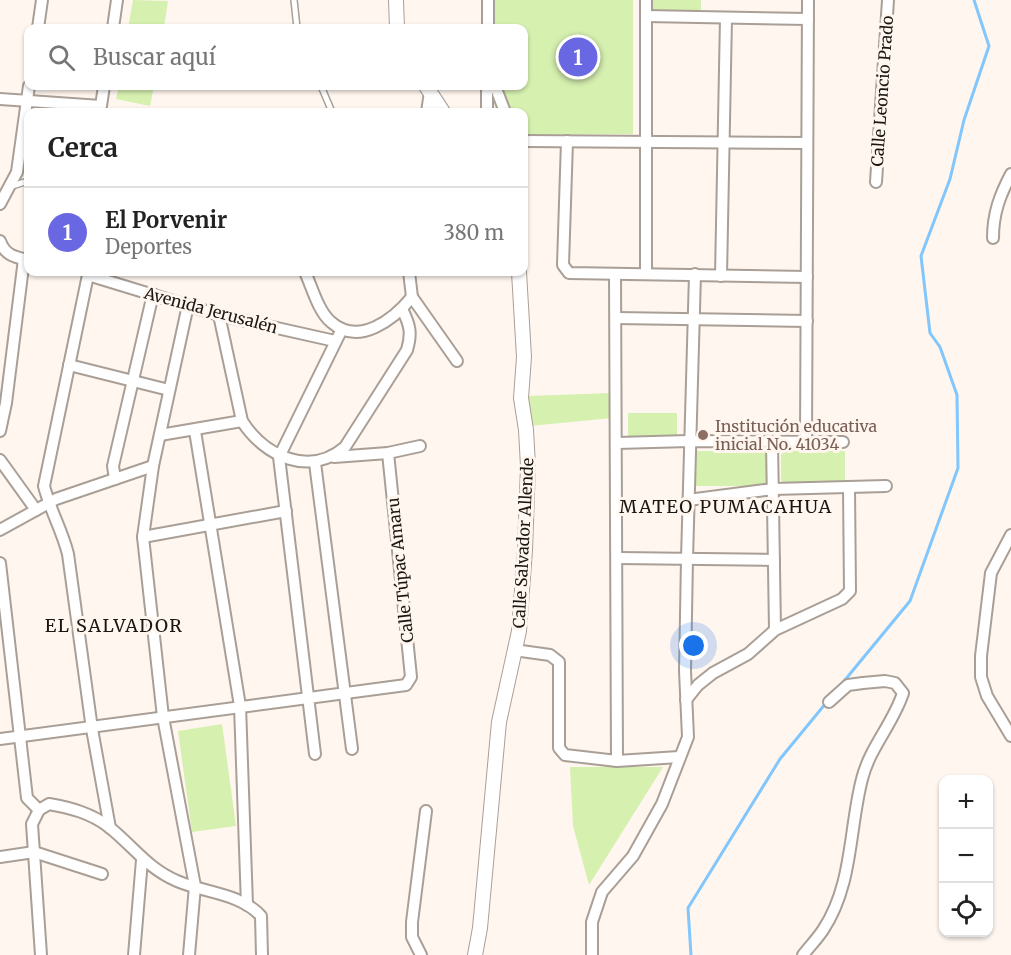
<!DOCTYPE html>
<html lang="es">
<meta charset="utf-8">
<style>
body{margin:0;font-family:Merriweather,serif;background:#f6f6f6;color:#222}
.controls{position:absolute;right:18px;bottom:18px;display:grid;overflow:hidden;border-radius:12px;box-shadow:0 2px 4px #0004}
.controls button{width:54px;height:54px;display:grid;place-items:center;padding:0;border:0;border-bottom:2px solid #e0e0e0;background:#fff;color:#222;font:30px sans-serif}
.you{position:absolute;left:694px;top:646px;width:21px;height:21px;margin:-15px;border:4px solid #fff;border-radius:50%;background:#1a73e8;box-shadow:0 0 0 9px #1a73e833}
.badge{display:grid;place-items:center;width:39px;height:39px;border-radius:50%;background:#6967e1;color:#fff;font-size:20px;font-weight:700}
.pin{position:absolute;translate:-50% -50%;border:3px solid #fff;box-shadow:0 2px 6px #0006}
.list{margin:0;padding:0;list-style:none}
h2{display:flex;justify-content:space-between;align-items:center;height:78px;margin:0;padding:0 24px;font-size:26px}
h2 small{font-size:20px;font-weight:400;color:#767676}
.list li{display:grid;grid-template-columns:39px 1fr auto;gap:18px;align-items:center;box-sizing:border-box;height:90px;padding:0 24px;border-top:2px solid #e0e0e0}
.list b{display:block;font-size:22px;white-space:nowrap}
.list p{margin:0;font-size:20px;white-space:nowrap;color:#767676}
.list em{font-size:20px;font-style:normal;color:#767676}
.icon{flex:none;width:33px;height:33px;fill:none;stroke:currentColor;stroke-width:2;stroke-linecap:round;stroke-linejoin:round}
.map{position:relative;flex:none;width:1011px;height:955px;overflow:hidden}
.search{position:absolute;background:#fff;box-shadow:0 2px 4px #0004;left:24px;top:24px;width:504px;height:66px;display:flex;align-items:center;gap:15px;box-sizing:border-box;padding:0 21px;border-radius:12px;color:#767676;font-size:22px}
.panel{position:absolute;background:#fff;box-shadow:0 2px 4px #0004;left:24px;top:108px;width:504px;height:168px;border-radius:12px}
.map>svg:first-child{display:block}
.green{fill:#d6f0b0}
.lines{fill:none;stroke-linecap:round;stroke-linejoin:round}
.stream{stroke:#81c6fc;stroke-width:3}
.service-casing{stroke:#a99f96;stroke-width:8}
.minor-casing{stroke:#a99f96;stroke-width:14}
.tertiary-casing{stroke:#a99f96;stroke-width:16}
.service{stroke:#fff;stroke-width:5}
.minor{stroke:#fff;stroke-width:10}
.tertiary{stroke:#fff;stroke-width:14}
.education-dot{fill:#8d6e63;stroke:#fff6ef;stroke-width:2}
.labels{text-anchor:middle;stroke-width:6;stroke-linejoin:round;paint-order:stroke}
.street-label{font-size:16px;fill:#1a1713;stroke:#fff6ef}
.education-label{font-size:16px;fill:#785e54;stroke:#fff6ef;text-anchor:start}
.neighbourhood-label{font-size:18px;letter-spacing:1.5px;fill:#1a1713;stroke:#fff6ef}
</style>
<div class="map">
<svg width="1011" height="955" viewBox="0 0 1011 955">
<rect width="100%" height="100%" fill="#fff6ef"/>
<g class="green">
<polygon points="133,0 168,1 164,28 128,28"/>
<polygon points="493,0 633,0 633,134 524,135 524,112 510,112 500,86 524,86 524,28 493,28"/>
<rect x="651" y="0" width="50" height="10"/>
<polygon points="119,86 154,86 150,106 116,99"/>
<polygon points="610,393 612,418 530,426 529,396"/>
<rect x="628" y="413" width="49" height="30"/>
<polygon points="784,450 845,451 845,484 785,484 781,480 781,455"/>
<polygon points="695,451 767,451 767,486 694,486"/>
<polygon points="222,724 236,826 192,832 178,731"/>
<polygon points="570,767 663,767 589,885 573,826"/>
</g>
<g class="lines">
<g class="stream">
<polyline points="840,686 910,601 958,468 957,395 940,347 930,333 921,256 950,179 964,120 989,46 974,0"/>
<polyline points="691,955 688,908 780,759 826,703"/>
</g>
<defs>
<g id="service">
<polyline points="294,0 297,28"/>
<polyline points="321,86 332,112"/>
<polyline points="9,187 28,181"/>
</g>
<g id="minor">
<polyline points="646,16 808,19"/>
<polyline points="38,28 42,0"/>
<polyline points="113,28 117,0"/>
<polyline points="488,28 488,0"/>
<polyline points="495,86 505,112"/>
<polyline points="0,99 101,106 104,86"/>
<polyline points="427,112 430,92"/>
<polyline points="487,112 487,86"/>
<polyline points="524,141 807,143"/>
<polyline points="567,141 563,265 569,273 807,277"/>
<polyline points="876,182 888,0"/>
<polyline points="0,204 17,172 29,86"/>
<path d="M993 238C993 213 1000 195 1011 174"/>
<path d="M0 241C5 255 14 257 28 260"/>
<path d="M86 272 88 275 44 486C50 510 62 530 68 554L92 729 110 828"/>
<path d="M305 272C312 287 318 311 331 322 359 347 394 319 412 297"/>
<polyline points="409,272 412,297 457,361"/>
<polyline points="615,274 617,761"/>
<polyline points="646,274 646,0"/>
<polyline points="88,275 219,315 335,341"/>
<polyline points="721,276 726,18"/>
<polyline points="188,305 153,466 143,537 163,717 195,886 189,955"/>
<path d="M219 315 242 421C265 457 310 477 345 447L407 350C412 333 410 325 402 309"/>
<polyline points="616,318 807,321"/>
<polyline points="69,365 169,390"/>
<polyline points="0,431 6,403 24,259"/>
<polyline points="195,431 240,706 247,905"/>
<polyline points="160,435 242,421"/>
<polyline points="772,442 775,630"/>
<polyline points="806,442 808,0"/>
<polyline points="617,443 689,441 843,442"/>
<polyline points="334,457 388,453 420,446"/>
<polyline points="0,460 36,510"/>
<polyline points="315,463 352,749"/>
<polyline points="115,479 113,466 153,294"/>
<polyline points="688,500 773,489 886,486"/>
<polyline points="0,530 56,499 153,466"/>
<polyline points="1011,535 991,573 981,656 981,677 987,696 1011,736"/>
<polyline points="143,537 286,511"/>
<polyline points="618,558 774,560"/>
<polyline points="0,563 27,798 39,810"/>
<polyline points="514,650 550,655 559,662 559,748 565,755 617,761 679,757"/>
<polyline points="686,700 698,685 713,673 748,654 775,630 842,599 850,591 849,488"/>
<polyline points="0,739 406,685 411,677 388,453"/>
<polyline points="315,754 279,457 342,329"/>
<polyline points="0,857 34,852 102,874"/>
<path d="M41 955 32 824 39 810 49 804C71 808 91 813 109 827 133 846 147 868 177 881 205 893 240 893 261 916L262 955"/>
<polyline points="134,955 142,860"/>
<polyline points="421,955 412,937 412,922 426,811"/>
<polyline points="592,955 592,922 602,892 633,856 662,804 688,737 685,671 687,559 695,274"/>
<path d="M803 955C810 946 817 939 823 930 853 885 849 829 862 779 870 747 893 724 903 693L895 683 885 681 863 683 848 685 829 702"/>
</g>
<g id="tertiary">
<polyline points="396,0 397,28"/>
<polyline points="426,86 443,112"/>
<polyline points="475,955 480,928 499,722 519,631 525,550 528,466 526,430 521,398 524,357 519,272"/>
</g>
</defs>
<use href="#service" class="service-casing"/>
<use href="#minor" class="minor-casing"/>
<use href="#tertiary" class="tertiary-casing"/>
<use href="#service" class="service"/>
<use href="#minor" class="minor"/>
<use href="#tertiary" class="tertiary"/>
</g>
<circle class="education-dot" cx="703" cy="435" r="6"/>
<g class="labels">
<g class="street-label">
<text transform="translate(882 91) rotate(-86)" y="6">Calle Leoncio Prado</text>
<text transform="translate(211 310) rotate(15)" y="6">Avenida Jerusalén</text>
<text transform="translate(523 543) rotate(-87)" y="6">Calle Salvador Allende</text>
<text transform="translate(400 570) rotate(-96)" y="6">Calle Túpac Amaru</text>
</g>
<g class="education-label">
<text x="715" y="432">Institución educativa<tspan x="715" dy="18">inicial No. 41034</tspan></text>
</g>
<g class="neighbourhood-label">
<text x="726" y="513">MATEO PUMACAHUA</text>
<text x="114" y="632">EL SALVADOR</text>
</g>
</g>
</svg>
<div class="controls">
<button>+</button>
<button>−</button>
<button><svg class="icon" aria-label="locate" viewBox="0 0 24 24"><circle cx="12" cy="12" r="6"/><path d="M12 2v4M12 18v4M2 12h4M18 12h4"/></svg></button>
</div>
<div class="you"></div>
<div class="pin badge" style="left:578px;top:57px">1</div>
<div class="search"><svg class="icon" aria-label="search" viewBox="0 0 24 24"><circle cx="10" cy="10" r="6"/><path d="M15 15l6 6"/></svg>Buscar aquí</div>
<section class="panel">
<h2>Cerca<small></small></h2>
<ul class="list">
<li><span class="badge">1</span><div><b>El Porvenir</b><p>Deportes</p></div><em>380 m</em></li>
</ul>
</section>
</div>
